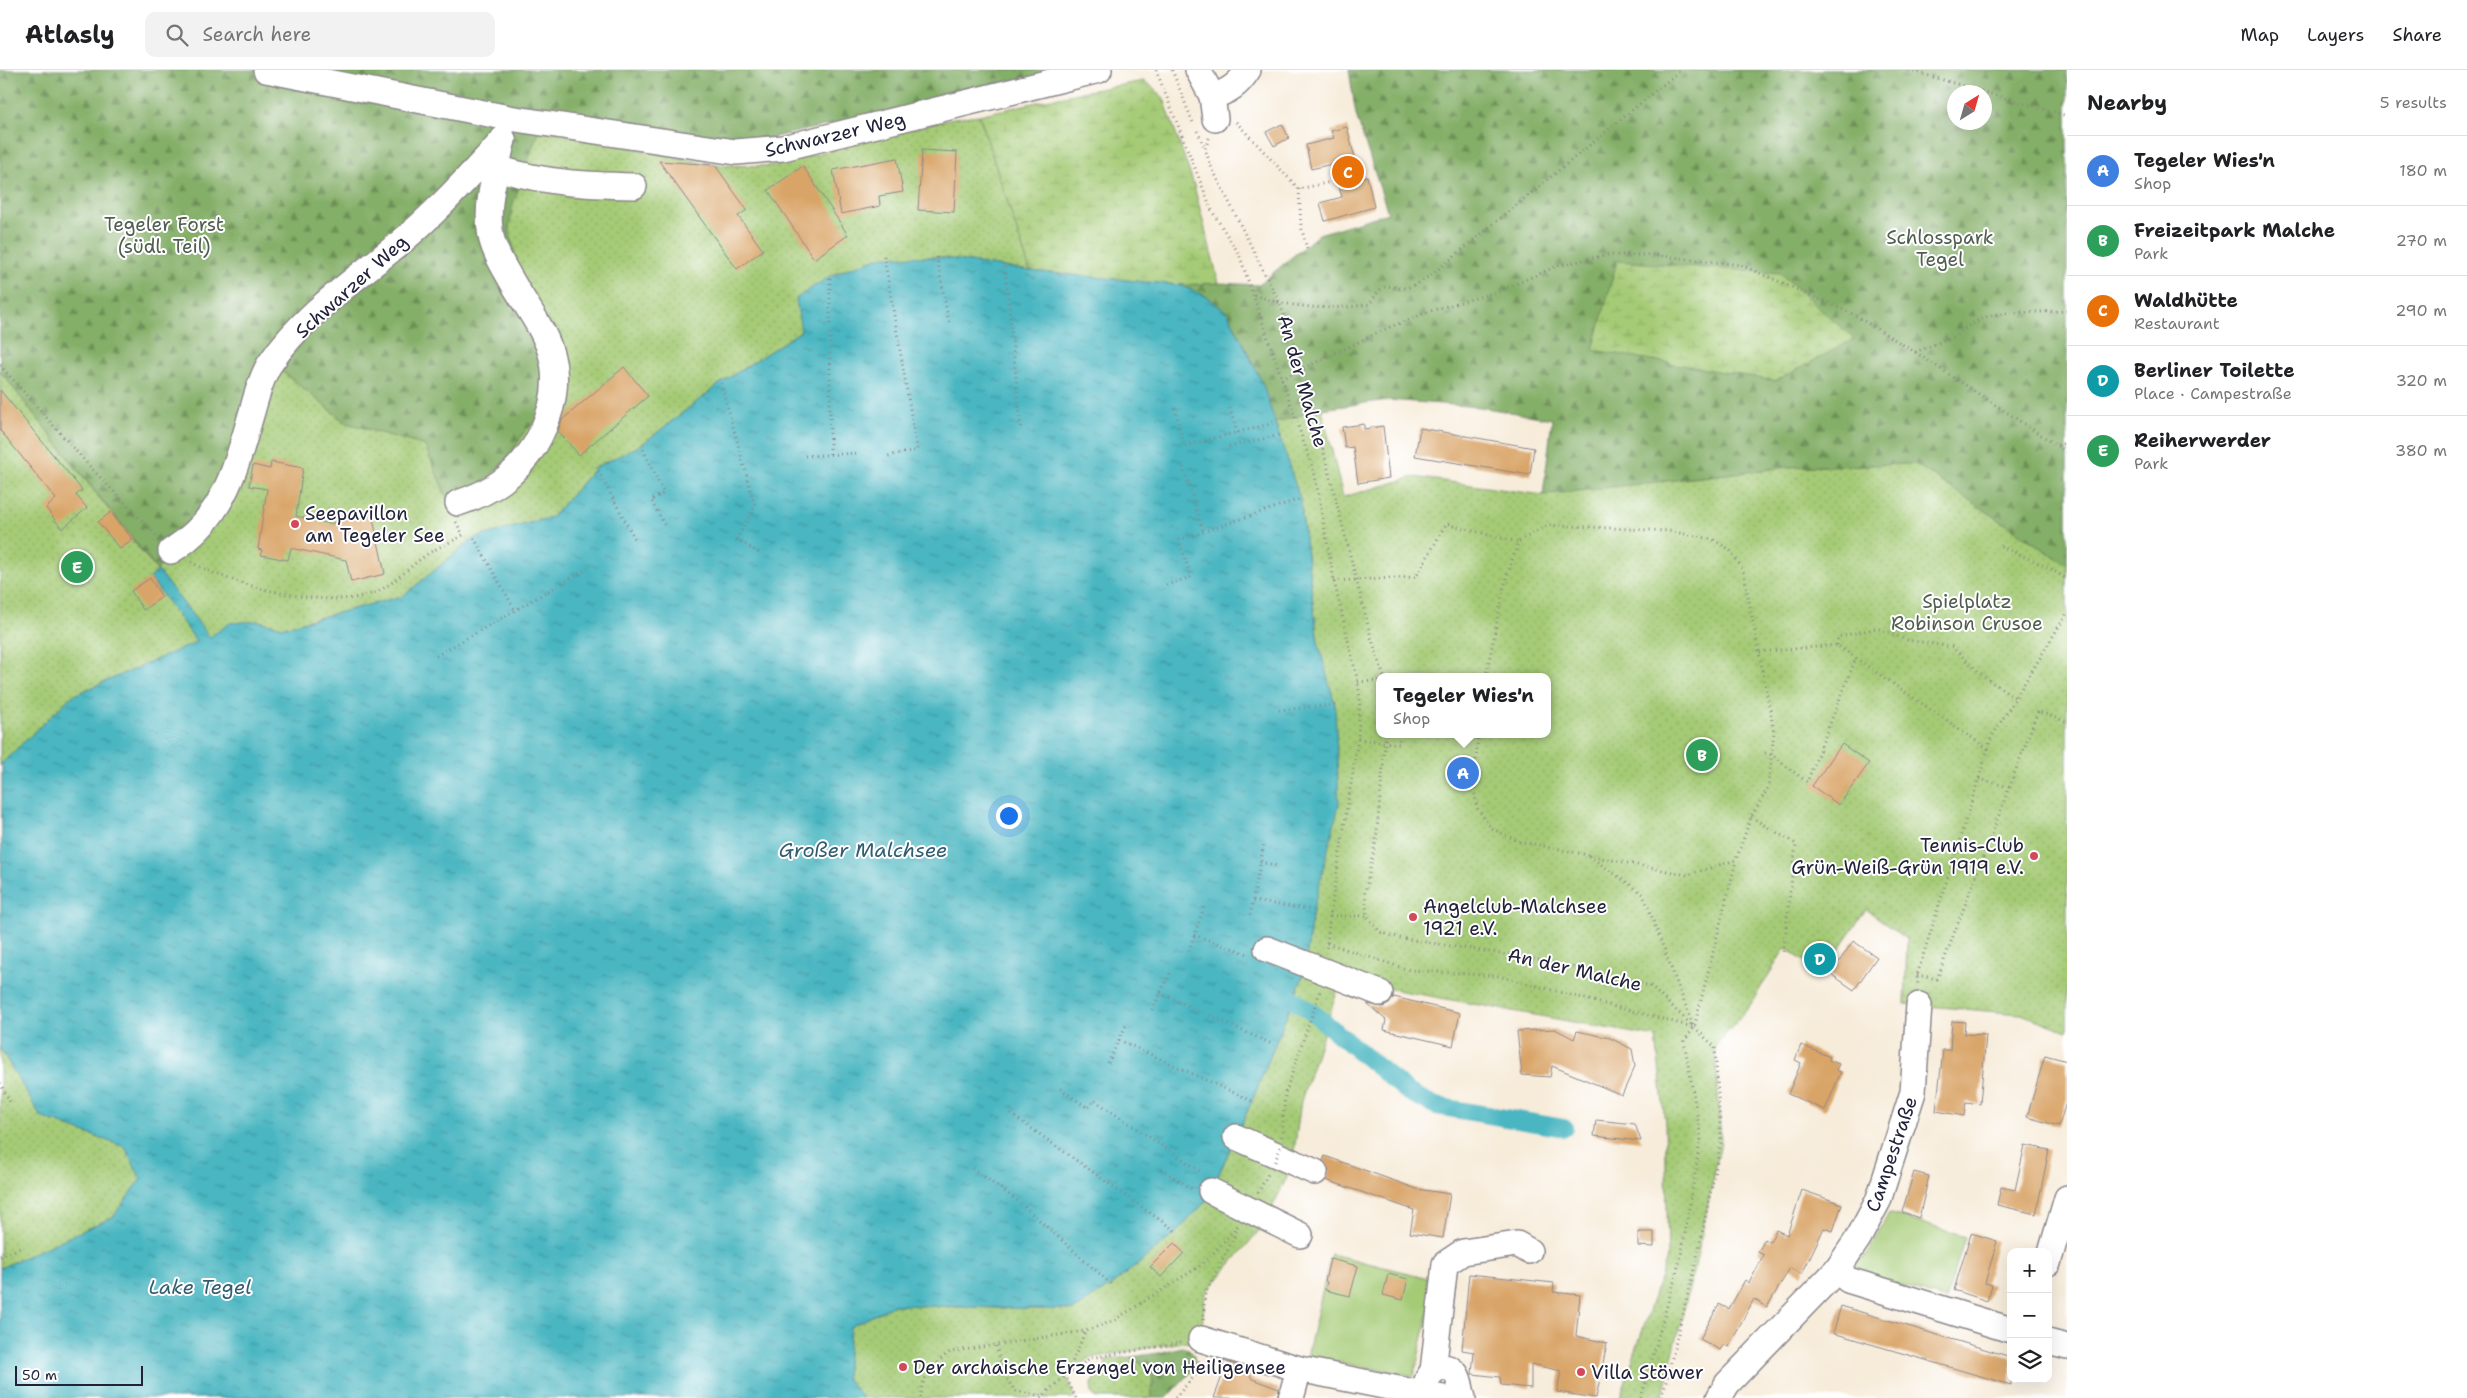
<!DOCTYPE html>
<meta charset="utf-8">
<style>
body{margin:0;font-family:"Shantell Sans",sans-serif;background:#f2f2f2;color:#202124}
.controls{position:absolute;right:15px;bottom:15px;display:grid;overflow:hidden;border-radius:10px;box-shadow:0 5px 20px #0002}
.controls button{width:45px;height:45px;display:grid;place-items:center;padding:0;border:0;border-bottom:1px solid #e0e0e0;background:#fff;color:#202124;font:25px sans-serif}
.compass{position:absolute;left:1947px;top:15px;width:45px;height:45px;border-radius:50%;background:#fff;box-shadow:0 5px 20px #0002;rotate:37deg}
.scale{position:absolute;left:15px;bottom:12px;width:128px;box-sizing:border-box;padding-left:5px;border:2px solid #22223b;border-top:0;font-size:14px;line-height:18px;white-space:nowrap;color:#22223b;-webkit-text-stroke:4px #fff;paint-order:stroke}
.you{position:absolute;left:1008px;top:745px;width:18px;height:18px;margin:-12px;border:4px solid #fff;border-radius:50%;background:#1a73e8;box-shadow:0 0 0 8px #1a73e833}
.badge{display:grid;place-items:center;width:32px;height:32px;border-radius:50%;background:#d1495b;color:#fff;font-size:16px;font-weight:700}
.pin{position:absolute;translate:-50% -50%;border:2px solid #fff;box-shadow:0 1px 5px #0006}
.popup{position:absolute;left:1376px;top:603px;width:175px;height:65px;box-sizing:border-box;display:grid;place-content:center;border-radius:10px;background:#fff;filter:drop-shadow(0 1px 4px #0005);font-size:16px;white-space:nowrap;color:#757577}
.popup b{font-size:19px;color:#202124}
.popup::after{content:'';position:absolute;left:50%;top:100%;margin-left:-10px;border:10px solid transparent;border-top-color:#fff}
.list{margin:0;padding:0;list-style:none}
h2{display:flex;justify-content:space-between;align-items:center;height:65px;margin:0;padding:0 20px;font-size:21px}
h2 small{font-size:16px;font-weight:400;color:#757577}
.list li{display:grid;grid-template-columns:32px 1fr auto;gap:15px;align-items:center;box-sizing:border-box;height:70px;padding:0 20px;border-top:1px solid #e0e0e0}
.list b{display:block;font-size:19px;white-space:nowrap}
.list p{margin:0;font-size:16px;white-space:nowrap;color:#757577}
.list em{font-size:16px;font-style:normal;color:#757577}
.icon{flex:none;width:28px;height:28px;fill:none;stroke:currentColor;stroke-width:2;stroke-linecap:round;stroke-linejoin:round}
.map{position:relative;flex:none;width:2067px;height:1328px;overflow:hidden}
header{display:flex;align-items:center;gap:30px;box-sizing:border-box;height:70px;padding:0 25px;background:#fff;border-bottom:1px solid #e0e0e0}
header strong{font-size:24px}
nav{display:flex;gap:28px;margin-inline-start:auto;font-size:18px}
.search{width:350px;height:45px;background:#f2f2f2;display:flex;align-items:center;gap:12px;box-sizing:border-box;padding:0 18px;border-radius:10px;color:#757577;font-size:19px}
main{display:flex}
aside{flex:1;background:#fff}
.map>svg:first-child{display:block}
.grass{fill:#a5cb76;stroke:#647658}
.forest{fill:url(#forest-firs);stroke:#536851;fill-rule:evenodd}
.wetland{fill:url(#wetland-marsh);stroke:#647658}
.park{fill:url(#park-dots);stroke:#647658;fill-rule:evenodd}
.water{fill:url(#water-ripples);stroke:#356c7e}
.lines{fill:none;stroke-linecap:round;stroke-linejoin:round}
.canal{stroke:#48b6c1;stroke-width:18}
.building{fill:#d9a467}
.minor-casing{stroke:#8c878a;stroke-width:28}
.path{stroke:#8c878a;stroke-width:3;stroke-dasharray:1 4;stroke-linecap:butt}
.minor{stroke:#fff;stroke-width:25}
.path-bridge{stroke:#8c878a;stroke-width:3;stroke-dasharray:1 4;stroke-linecap:butt}
.poi-dot{fill:#d1495b;stroke:#fff;stroke-width:2}
.labels{text-anchor:middle;stroke-width:4;stroke-linejoin:round;paint-order:stroke}
.street-label{font-size:19px;fill:#22223b;stroke:#fff}
.park-label{font-size:19px;fill:#505d50;stroke:#fff}
.poi-label{font-size:19px;fill:#22223b;stroke:#fff;text-anchor:start}
.water-label{font-size:20px;font-style:italic;fill:#315d71;stroke:#fff}
</style>
<header>
<strong>Atlasly</strong>
<div class="search"><svg class="icon" aria-label="search" viewBox="0 0 24 24"><circle cx="10" cy="10" r="6"/><path d="M15 15l6 6"/></svg>Search here</div>
<nav><a>Map</a><a>Layers</a><a>Share</a></nav>
</header>
<main>
<div class="map">
<svg width="2067" height="1328" viewBox="0 0 2067 1328">
<defs>
<pattern id="forest-firs" width="22" height="20" patternUnits="userSpaceOnUse" patternTransform="scale(1.25)"><rect width="22" height="20" fill="#84af67"/><path d="M5 1l3.5 6h-7zM16 11l3.5 6h-7z" fill="#6c8e56"/></pattern>
<pattern id="wetland-marsh" width="20" height="14" patternUnits="userSpaceOnUse" patternTransform="scale(1.25)"><rect width="20" height="14" fill="#a5cb76"/><path d="M1 5h8M5 5V1M11 12h8M15 12V8" fill="none" stroke="#8eae67"/></pattern>
<pattern id="park-dots" width="8" height="8" patternUnits="userSpaceOnUse" patternTransform="scale(1.25)"><rect width="8" height="8" fill="#a5cb76"/><path d="M2 2h.1M6 6h.1" fill="none" stroke="#8eae67" stroke-width="1.8" stroke-linecap="round"/></pattern>
<pattern id="water-ripples" width="26" height="14" patternUnits="userSpaceOnUse" patternTransform="scale(1.25)"><rect width="26" height="14" fill="#48b6c1"/><path d="M2 4q2-2 4 0t4 0M15 11q2-2 4 0t4 0" fill="none" stroke="#3c949e"/></pattern>
</defs>
<rect width="100%" height="100%" fill="#fff"/>
<filter id="ink" filterUnits="userSpaceOnUse"><feTurbulence type="fractalNoise" baseFrequency=".02" numOctaves="2"/><feDisplacementMap in="SourceGraphic" scale="10" xChannelSelector="R" yChannelSelector="G"/><feConvolveMatrix kernelMatrix="1 2 1 2 8 2 1 2 1" color-interpolation-filters="sRGB"/></filter>
<filter id="wash" filterUnits="userSpaceOnUse"><feTurbulence type="fractalNoise" baseFrequency=".0096" numOctaves="4" result="noise"/><feDisplacementMap in="SourceGraphic" scale="20" xChannelSelector="R" yChannelSelector="G"/><feGaussianBlur stdDeviation="1.12" result="paint"/><feColorMatrix in="noise" values="0 0 0 0 0 0 0 0 0 0 0 0 0 0 0 0 0 1.4 0 .05"/><feComposite in="paint" operator="in"/></filter>
<g filter="url(#wash)">
<rect width="100%" height="100%" fill="#f7ecda"/>
<g class="grass">
<polygon points="1889,1143 1965,1167 1946,1230 1858,1203 1855,1198 1859,1188 1865,1187"/>
<polygon points="1331,1184 1436,1210 1414,1306 1307,1287"/>
</g>
<g class="forest">
<polygon points="0,0 1078,0 738,75 543,45 564,326 524,362 512,383 489,407 468,422 446,426 425,376 346,353 278,298 229,408 158,501 0,301"/>
<path d="M1349 0H2067V495L1915 394 1789 397 1543 425 1552 349 1480 337 1388 330 1322 339 1274 353 1261 312 1228 243 1204 225 1179 215 1219 213 1259 215 1319 164 1388 143 1356 45ZM1954 22H1984V52H1954Z"/>
<polygon points="1182,1277 1189,1279 1194,1285 1195,1298 1167,1328 1151,1328 1150,1322 1154,1313 1138,1290 1130,1289 1130,1287 1159,1283"/>
</g>
<g class="wetland">
<polygon points="1144,11 1155,19 1164,29 1193,112 1219,213 1179,215 1030,201 979,45 1082,22"/>
<polygon points="1617,191 1780,203 1854,269 1776,311 1593,280"/>
</g>
<g class="park">
<polygon points="979,45 1030,201 937,187 884,186 830,205 801,261 721,313 641,375 596,397 552,447 474,468 403,526 283,557 258,551 210,567 157,501 151,508 197,572 72,626 0,696 0,301 157,501 171,481 204,446 269,291 346,353 425,376 446,426 468,422 489,407 512,383 524,362 564,326 525,225 509,158 513,134 539,59 715,95 770,96 953,48"/>
<path d="M1322 339 1343 427 1414 407 1543 425 1789 397 1915 394 2067 495V961L2021 944 1905 934 1907 869 1866 839 1823 904 1785 878 1749 937 1715 977 1721 1072 1697 1187 1662 1328H1620L1668 1184 1665 1053 1656 967 1341 910 1301 1031 1292 1097 1263 1156 1205 1224 1201 1269 1090 1288 1066 1307 1076 1328H863L846 1308 850 1257 894 1235 1074 1240 1112 1215 1177 1162 1207 1130 1252 1031 1304 903 1313 840 1335 635 1318 572 1300 429 1274 353ZM1379 607H1547V664H1379Z"/>
<polygon points="0,978 41,1047 125,1077 141,1109 113,1147 0,1198"/>
<path d="M1130 1287 1151 1300C1155 1315 1149 1317 1151 1328H1097L1092 1324 1091 1314 1099 1301 1106 1296 1105 1290Z"/>
</g>
<path class="water" d="M884 186 937 187 1030 201 1179 215 1204 225 1228 243 1262 312 1300 429 1318 572 1335 635 1339 735 1313 840 1304 903 1252 1031 1207 1130 1177 1162 1112 1215 1074 1240 894 1235 850 1257 846 1308 863 1328H0V1198L113 1147 141 1109 125 1077 41 1047 0 978 2 693 72 626 197 572 150 508 158 501 210 567 230 553 258 551 283 557 403 526 474 468 552 447 596 397 641 375 721 313 801 261 796 229C827 205 848 198 884 186Z"/>
<g class="lines">
<polyline class="canal" points="1293,929 1317,946 1408,1022 1436,1036 1564,1058"/>
</g>
<g id="blocks">
<g class="building">
<polygon points="1282,54 1289,68 1274,76 1266,62"/>
<polygon points="1347,57 1360,108 1367,106 1374,137 1325,151 1320,133 1342,127 1332,94 1311,99 1306,75 1334,68 1331,61"/>
<polygon points="922,80 957,82 954,142 918,140"/>
<polygon points="897,88 903,122 879,126 880,136 841,144 833,100"/>
<polygon points="659,91 715,95 747,140 738,146 763,180 737,199"/>
<polygon points="803,96 848,165 814,189 768,120"/>
<polygon points="624,297 648,326 579,385 558,361 562,350"/>
<polygon points="0,320 82,420 76,425 87,438 62,459 46,438 56,429 0,360"/>
<polygon points="1364,354 1364,359 1383,356 1389,408 1358,413 1353,377 1345,378 1342,357"/>
<polygon points="1420,358 1534,378 1530,405 1415,386"/>
<polygon points="271,392 303,398 296,446 330,454 340,451 345,444 351,443 357,447 372,444 385,504 351,512 346,490 291,478 288,490 261,485 262,480 258,479 267,419 249,416 253,395 270,399"/>
<polygon points="111,442 133,470 120,479 98,452"/>
<polygon points="150,508 162,527 143,540 131,521"/>
<polygon points="1842,674 1869,693 1839,735 1812,716"/>
<polygon points="1453,691 1469,691 1470,713 1454,713"/>
<polygon points="1853,871 1877,887 1854,920 1831,904"/>
<polygon points="1394,927 1460,943 1453,976 1384,960 1386,950 1367,934 1383,937 1389,934"/>
<polygon points="1952,951 1965,952 1964,964 1986,965 1980,1034 1966,1032 1964,1046 1936,1041 1943,980 1950,980"/>
<polygon points="1555,959 1574,969 1577,961 1610,968 1632,979 1635,996 1622,1025 1552,996 1550,1007 1522,1005 1517,961"/>
<polygon points="1801,975 1830,987 1829,990 1839,994 1836,1000 1841,1002 1825,1040 1788,1024 1801,993 1795,990"/>
<polygon points="2045,985 2067,991 2067,1029 2059,1056 2027,1047"/>
<polygon points="1596,1050 1635,1054 1641,1071 1594,1066"/>
<polygon points="2025,1075 2049,1080 2036,1144 1997,1135 2001,1117 2015,1120"/>
<polygon points="1325,1086 1417,1119 1450,1124 1443,1168 1410,1163 1414,1140 1326,1110 1329,1101 1323,1091"/>
<polygon points="1914,1102 1929,1106 1919,1148 1902,1142"/>
<polygon points="1802,1120 1842,1134 1833,1161 1824,1158 1802,1204 1790,1198 1767,1237 1754,1229 1728,1277 1724,1274 1720,1280 1700,1269 1719,1234 1729,1239 1745,1210 1749,1213 1764,1185 1758,1182 1765,1169 1770,1172 1776,1160 1787,1165"/>
<polygon points="1638,1162 1654,1162 1654,1177 1638,1176"/>
<polygon points="1971,1163 1997,1171 1985,1213 1992,1215 1987,1231 1954,1220"/>
<polygon points="1174,1173 1184,1183 1161,1207 1150,1197"/>
<polygon points="1330,1189 1358,1196 1350,1226 1325,1220 1327,1212 1325,1211"/>
<polygon points="1388,1204 1408,1209 1403,1230 1383,1225"/>
<polygon points="1469,1204 1554,1213 1553,1222 1580,1225 1576,1266 1607,1273 1596,1328 1557,1322 1561,1301 1531,1294 1531,1318 1501,1315 1500,1307 1472,1304 1474,1282 1462,1280"/>
<polygon points="1841,1236 2011,1287 2011,1315 1833,1263"/>
<polygon points="1223,1291 1246,1298 1252,1309 1279,1319 1277,1328 1214,1328 1224,1301"/>
</g>
</g>
</g>
<g filter="url(#ink)">
<use href="#blocks" fill-opacity="0" stroke="#8c878a" stroke-width="1"/>
<g class="lines">
<defs>
<g id="minor">
<polyline points="266,0 509,48 702,77 736,82 783,78 1099,0"/>
<polyline points="1198,0 1212,26 1215,49"/>
<path d="M1212 26C1229 22 1239 14 1248 0"/>
<path d="M497 98C545 113 585 115 634 116"/>
<path d="M458 433C492 422 516 405 535 375 542 363 547 351 551 337 565 281 536 254 510 208 502 194 491 176 490 159 486 130 497 98 503 69"/>
<path d="M171 481C224 448 235 400 251 345 256 328 260 310 269 295 302 245 356 209 401 172 438 141 470 105 503 70"/>
<polyline points="1267,879 1380,923"/>
<polyline points="1236,1067 1315,1102"/>
<polyline points="1211,1121 1300,1165"/>
<polyline points="2048,1193 2067,1128"/>
<polyline points="1837,1200 1848,1210 2011,1260"/>
<polyline points="1201,1269 1299,1299 1291,1328"/>
<polyline points="2048,1272 2067,1277"/>
<polyline points="1299,1299 1443,1328"/>
<polyline points="1433,1301 1445,1194 1463,1182 1517,1174 1529,1181"/>
<path d="M1426 1315C1428 1300 1445 1290 1456 1304 1461 1311 1460 1320 1463 1328"/>
<polyline points="1719,1328 1727,1314 1837,1200 1859,1167 1878,1131 1913,1022 1919,935"/>
</g>
</defs>
<use href="#minor" class="minor-casing"/>
<g class="path">
<polyline points="1156,0 1212,141 1239,184 1315,405 1334,511 1358,612 1360,630 1358,669 1330,846 1326,881"/>
<polyline points="1172,0 1193,53"/>
<polyline points="1909,0 2067,46"/>
<polyline points="1236,52 1299,119 1331,112"/>
<polyline points="1197,61 1205,78"/>
<polyline points="1209,68 1205,79 1211,96 1280,234 1301,293 1371,567 1384,607"/>
<polyline points="1299,119 1301,156 1307,179"/>
<polyline points="884,186 917,380 888,386"/>
<polyline points="937,187 949,254"/>
<polyline points="1005,197 1021,359"/>
<path d="M1254 225C1291 238 1330 241 1370 234 1388 202 1390 225 1412 216 1418 214 1424 209 1430 206L1681 0"/>
<polyline points="1915,282 1954,267 1968,256 1988,246 2008,243 2067,241"/>
<polyline points="0,295 92,399 159,468"/>
<polyline points="1281,309 1390,257 1433,240 1500,221 1557,196 1607,185 1654,185 1741,195 1851,243 1915,282 2067,382"/>
<polyline points="721,313 755,436 737,469 762,485"/>
<polyline points="1175,338 1184,376 1274,353"/>
<polyline points="1230,338 1237,363"/>
<polyline points="641,375 664,423 651,430 665,456"/>
<polyline points="2057,375 2067,373"/>
<polyline points="1229,377 1279,365"/>
<polyline points="830,384 830,205"/>
<polyline points="805,386 859,383"/>
<polyline points="596,397 636,471"/>
<polyline points="1183,397 1203,461"/>
<polyline points="474,468 515,540"/>
<polyline points="2001,476 2049,498 2067,509"/>
<path d="M191 492C231 515 329 541 373 523 395 515 409 496 429 483 440 476 452 472 463 465L456 452"/>
<polyline points="1334,511 1416,507 1446,454 1518,472"/>
<polyline points="1166,515 1191,507 1179,470 1300,429"/>
<polyline points="1837,575 1838,567 1877,558 1907,570 1952,577 1987,609 2016,628"/>
<polyline points="1760,582 1837,575 1988,679 1917,905 1918,917"/>
<polyline points="436,586 592,496"/>
<polyline points="1358,612 1379,611"/>
<polyline points="1279,640 1335,635"/>
<polyline points="1386,664 1376,770 1365,823 1367,846 1380,862 1400,868 1547,891 1650,916 1715,977 1721,1072 1697,1187 1662,1328"/>
<polyline points="1478,664 1474,717 1477,738 1491,758 1518,771 1687,805 1736,790 1751,747 1768,718 1774,661 1743,500 1730,480 1712,469 1669,461 1548,455 1518,472 1504,516 1486,607"/>
<polyline points="1358,669 1399,674 1399,664"/>
<polyline points="1988,679 1990,670 2067,543"/>
<polyline points="1765,683 1772,685 1807,712 1856,588"/>
<polyline points="1979,709 2009,717"/>
<polyline points="1751,747 1796,774 1783,882"/>
<polyline points="1589,786 1643,824 1693,955"/>
<polyline points="1260,792 1278,796"/>
<polyline points="1253,831 1313,840"/>
<polyline points="1250,845 1264,774"/>
<polyline points="1330,846 1367,846"/>
<polyline points="1194,865 1248,884"/>
<polyline points="1327,873 1409,900 1498,906 1693,957"/>
<polyline points="1189,881 1204,837"/>
<polyline points="1917,905 1937,909 2038,641 2067,652"/>
<polyline points="1160,923 1274,975"/>
<polyline points="1152,940 1171,901"/>
<polyline points="1119,970 1252,1031"/>
<polyline points="1108,993 1127,953"/>
<polyline points="0,1013 11,1034"/>
<polyline points="1060,1019 1088,1038 1094,1030 1203,1103"/>
<polyline points="1011,1044 1177,1162"/>
<polyline points="1282,1067 1285,1024 1320,921"/>
<polyline points="972,1098 1019,1132 1112,1215"/>
<polyline points="1161,1099 1192,1119"/>
<polyline points="1258,1123 1269,1102"/>
<polyline points="0,1186 20,1178"/>
<polyline points="1203,1250 1205,1224 1237,1161"/>
<polyline points="996,1276 1005,1306 1015,1321 1043,1326"/>
<path d="M921 1328C920 1308 935 1293 950 1282L1085 1261 1113 1251 1203 1194 1238 1156"/>
<polyline points="1041,1328 1054,1315 1090,1288 1181,1273"/>
<polyline points="1076,1328 1066,1307 1085,1262"/>
<polyline points="1175,1328 1197,1303 1199,1288"/>
<polyline points="1641,1328 1681,1186 1701,1068 1684,971 1694,958 1736,791"/>
</g>
<use href="#minor" class="minor"/>
<polyline class="path-bridge" points="1275,1092 1281,1075"/>
</g>
</g>
<g class="poi-dot">
<circle cx="295" cy="454" r="5"/>
<circle cx="2034" cy="786" r="5"/>
<circle cx="1413" cy="847" r="5"/>
<circle cx="903" cy="1297" r="5"/>
<circle cx="1581" cy="1302" r="5"/>
</g>
<g class="labels">
<g class="street-label">
<text transform="translate(835 64) rotate(-13)" y="7">Schwarzer Weg</text>
<text transform="translate(351 216) rotate(-42)" y="7">Schwarzer Weg</text>
<text transform="translate(1303 311) rotate(74)" y="7">An der Malche</text>
<text transform="translate(1575 899) rotate(13)" y="7">An der Malche</text>
<text transform="translate(1891 1084) rotate(-71)" y="7">Campestraße</text>
</g>
<g class="park-label">
<text x="164" y="161">Tegeler Forst<tspan x="164" dy="22">(südl. Teil)</tspan></text>
<text x="1940" y="174">Schlosspark<tspan x="1940" dy="22">Tegel</tspan></text>
<text x="1967" y="538">Spielplatz<tspan x="1967" dy="22">Robinson Crusoe</tspan></text>
</g>
<g class="poi-label">
<text x="305" y="450">Seepavillon<tspan x="305" dy="22">am Tegeler See</tspan></text>
<text x="2024" y="782" text-anchor="end">Tennis-Club<tspan x="2024" dy="22">Grün-Weiß-Grün 1919 e.V.</tspan></text>
<text x="1423" y="843">Angelclub-Malchsee<tspan x="1423" dy="22">1921 e.V.</tspan></text>
<text x="913" y="1304">Der archaische Erzengel von Heiligensee</text>
<text x="1591" y="1309">Villa Stöwer</text>
</g>
<g class="water-label">
<text x="863" y="787">Großer Malchsee</text>
<text x="200" y="1224">Lake Tegel</text>
</g>
</g>
</svg>
<div class="controls">
<button>+</button>
<button>−</button>
<button><svg class="icon" aria-label="layers" viewBox="0 0 24 24"><path d="M12 4l9 5-9 5-9-5zM3 14l9 5 9-5"/></svg></button>
</div>
<svg class="compass" viewBox="-18 -18 36 36"><path d="M0-13l5 13h-10z" fill="#e53935"/><path d="M0 13l5-13h-10z" fill="#757577"/></svg>
<div class="scale">50 m</div>
<div class="you"></div>
<div class="pin badge" style="left:1463px;top:703px;background:#3f7fe0">A</div>
<div class="popup"><b>Tegeler Wies'n</b>Shop</div>
<div class="pin badge" style="left:1702px;top:685px;background:#2e9e5b">B</div>
<div class="pin badge" style="left:1348px;top:102px;background:#e8710a">C</div>
<div class="pin badge" style="left:1820px;top:889px;background:#0f9aa8">D</div>
<div class="pin badge" style="left:77px;top:497px;background:#2e9e5b">E</div>
</div>
<aside>
<h2>Nearby<small>5 results</small></h2>
<ul class="list">
<li><span class="badge" style="background:#3f7fe0">A</span><div><b>Tegeler Wies'n</b><p>Shop</p></div><em>180 m</em></li>
<li><span class="badge" style="background:#2e9e5b">B</span><div><b>Freizeitpark Malche</b><p>Park</p></div><em>270 m</em></li>
<li><span class="badge" style="background:#e8710a">C</span><div><b>Waldhütte</b><p>Restaurant</p></div><em>290 m</em></li>
<li><span class="badge" style="background:#0f9aa8">D</span><div><b>Berliner Toilette</b><p>Place · Campestraße</p></div><em>320 m</em></li>
<li><span class="badge" style="background:#2e9e5b">E</span><div><b>Reiherwerder</b><p>Park</p></div><em>380 m</em></li>
</ul>
</aside>
</main>
